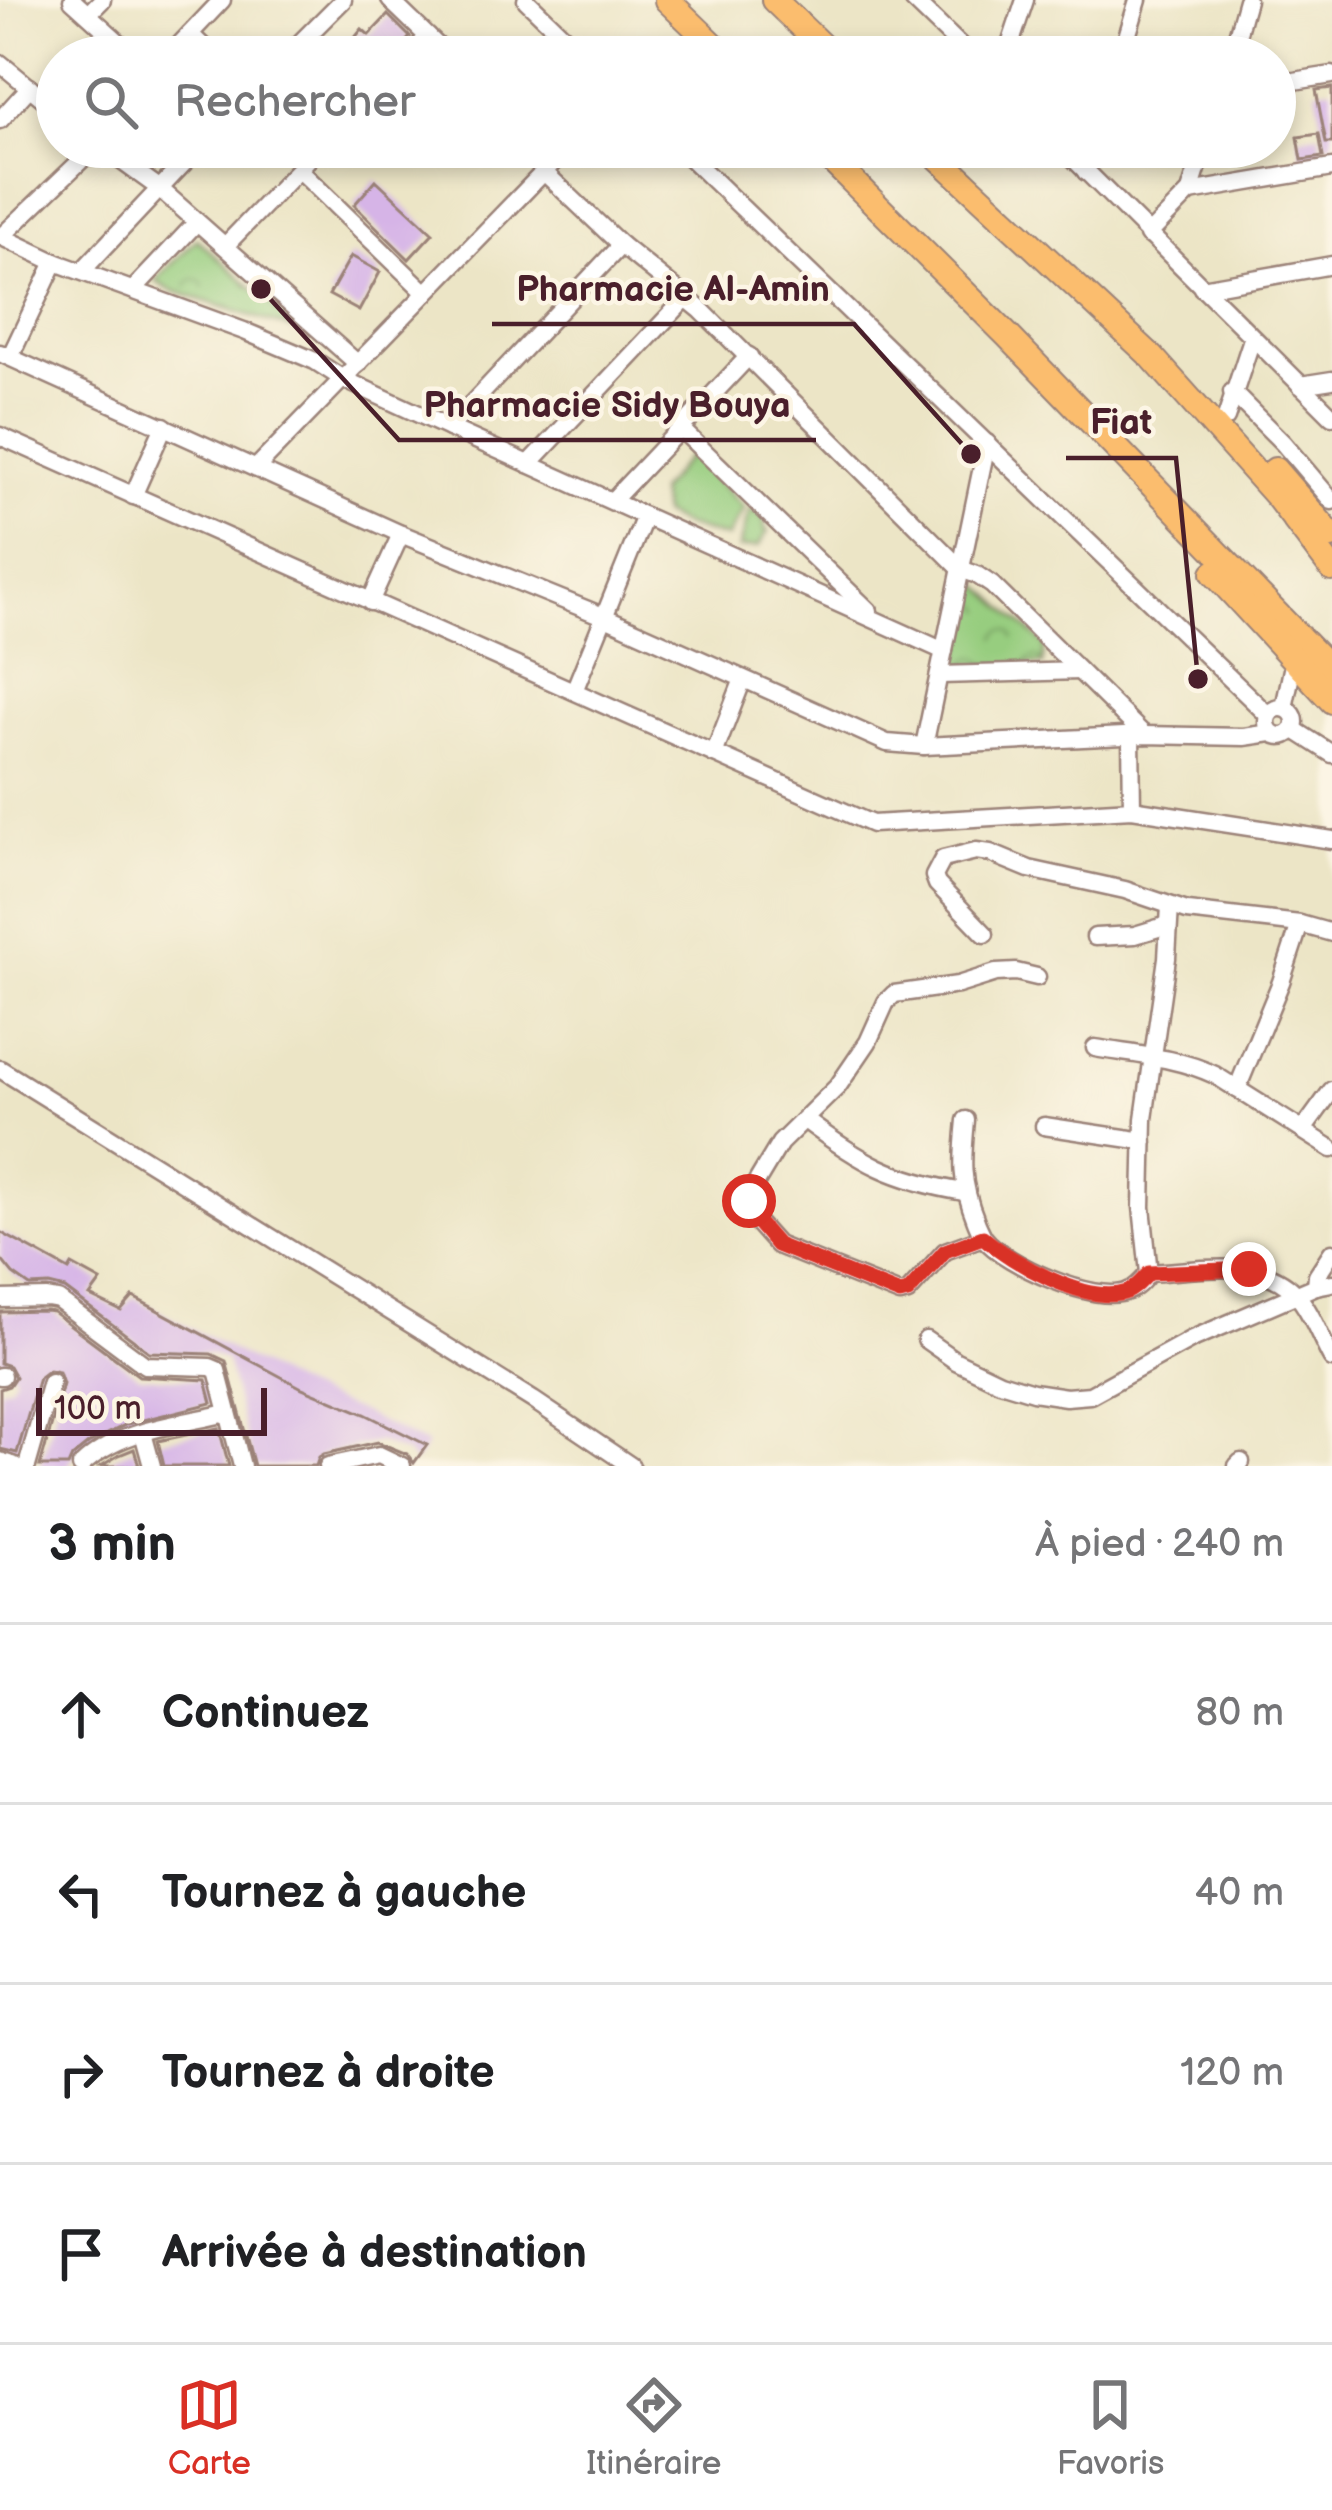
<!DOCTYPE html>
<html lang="fr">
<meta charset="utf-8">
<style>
body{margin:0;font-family:"Balsamiq Sans",sans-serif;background:#f2f2f2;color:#202124}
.scale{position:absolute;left:36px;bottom:30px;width:231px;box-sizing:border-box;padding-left:12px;border:6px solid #4a1f2b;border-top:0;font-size:33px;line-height:42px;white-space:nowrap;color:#4a1f2b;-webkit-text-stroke:9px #fcf5e5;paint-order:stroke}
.stop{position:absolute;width:36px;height:36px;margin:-27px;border:9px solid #d93025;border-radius:50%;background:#fff}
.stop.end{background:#d93025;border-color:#fff;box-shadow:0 3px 12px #0008}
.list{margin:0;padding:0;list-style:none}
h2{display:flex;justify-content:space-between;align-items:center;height:156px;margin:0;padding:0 48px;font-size:51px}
h2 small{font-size:39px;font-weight:400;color:#757577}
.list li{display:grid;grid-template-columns:78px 1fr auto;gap:36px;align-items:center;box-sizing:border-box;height:180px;padding:0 48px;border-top:3px solid #e0e0e0}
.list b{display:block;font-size:45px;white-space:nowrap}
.list em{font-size:39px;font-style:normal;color:#757577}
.icon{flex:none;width:66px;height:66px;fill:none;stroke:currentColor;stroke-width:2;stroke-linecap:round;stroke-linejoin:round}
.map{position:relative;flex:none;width:1332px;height:1466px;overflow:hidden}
.search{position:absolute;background:#fff;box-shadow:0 6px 18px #0003;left:36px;right:36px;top:36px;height:132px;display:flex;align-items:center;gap:30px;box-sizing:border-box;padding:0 42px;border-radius:66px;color:#757577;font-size:45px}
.sheet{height:876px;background:#fff}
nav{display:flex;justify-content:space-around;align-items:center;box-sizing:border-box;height:168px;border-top:3px solid #e0e0e0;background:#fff;font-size:33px;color:#757577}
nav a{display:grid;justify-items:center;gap:6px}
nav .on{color:#d93025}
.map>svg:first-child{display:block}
.park{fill:url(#park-crowns);stroke:#707655;stroke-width:3}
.garden{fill:#97cd7f;stroke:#707655;stroke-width:3}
.building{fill:#d6b4e7}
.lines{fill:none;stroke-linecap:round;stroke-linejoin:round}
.minor-casing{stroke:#9b8278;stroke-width:21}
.highway-casing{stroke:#9b8278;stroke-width:28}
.minor{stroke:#fff;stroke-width:16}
.highway{stroke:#fbbd6e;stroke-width:24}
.route{stroke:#d93025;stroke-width:15}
.leader{fill:none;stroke:#4a1f2b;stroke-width:4.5}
.callout-dot{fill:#4a1f2b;stroke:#fcf5e5;stroke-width:4.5}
.callout-label{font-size:36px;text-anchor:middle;font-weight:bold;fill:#4a1f2b;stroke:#fcf5e5;stroke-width:9;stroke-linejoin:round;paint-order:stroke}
</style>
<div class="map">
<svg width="1332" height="1466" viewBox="0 0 1332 1466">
<defs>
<pattern id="park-crowns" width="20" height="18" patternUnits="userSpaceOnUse" patternTransform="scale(3)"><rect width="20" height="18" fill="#97cd7f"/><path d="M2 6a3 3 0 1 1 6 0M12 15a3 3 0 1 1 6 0" fill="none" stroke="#7da668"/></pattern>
</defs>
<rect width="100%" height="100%" fill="#fcf5e5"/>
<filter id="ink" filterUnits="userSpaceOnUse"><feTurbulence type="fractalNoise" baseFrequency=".00833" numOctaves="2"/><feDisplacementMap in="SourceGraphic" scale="24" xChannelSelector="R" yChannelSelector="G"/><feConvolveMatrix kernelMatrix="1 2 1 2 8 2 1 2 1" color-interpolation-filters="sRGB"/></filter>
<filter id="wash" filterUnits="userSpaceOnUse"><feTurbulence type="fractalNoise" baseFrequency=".004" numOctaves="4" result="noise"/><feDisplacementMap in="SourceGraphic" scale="48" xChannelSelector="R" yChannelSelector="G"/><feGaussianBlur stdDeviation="2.7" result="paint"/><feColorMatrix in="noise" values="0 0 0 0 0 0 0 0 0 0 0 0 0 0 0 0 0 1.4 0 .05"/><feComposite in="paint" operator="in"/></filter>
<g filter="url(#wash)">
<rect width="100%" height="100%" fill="#ece5c6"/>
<g class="park">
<polygon points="197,239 302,332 170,290 155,281"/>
<polygon points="978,583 1045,645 1043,664 957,665"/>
</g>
<g class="garden">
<polygon points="690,455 744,508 727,538 683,525 662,514 659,491"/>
<polygon points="750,509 764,518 765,530 768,531 758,547 739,548"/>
</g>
<g id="blocks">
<g class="building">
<polygon points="388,15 410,37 398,50 391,57 346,57 357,45 353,40 362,29 369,35"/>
<polygon points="1332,88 1332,143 1326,143 1316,90"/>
<polygon points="1319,134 1323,157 1302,160 1298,137"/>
<polygon points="376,180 433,233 409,259 354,205"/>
<polygon points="351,256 380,272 359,311 329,295"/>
<polygon points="0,1232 69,1270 72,1265 101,1281 90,1296 121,1311 133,1297 302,1388 365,1414 427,1445 414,1463 407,1454 378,1442 324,1454 319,1457 316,1466 254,1466 226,1361 211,1354 149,1352 65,1289 49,1285 30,1286 13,1274 0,1258"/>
<polygon points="46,1311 53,1312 139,1376 206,1380 212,1403 127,1424 88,1444 72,1457 68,1466 40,1466 63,1384 59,1372 49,1370 39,1378 17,1453 0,1449 0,1389 9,1386 15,1377 9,1366 0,1363 0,1312"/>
<polygon points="219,1428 229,1466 164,1466 158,1441"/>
<polygon points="134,1449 139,1466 101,1466 119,1455"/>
</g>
</g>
</g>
<g filter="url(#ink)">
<use href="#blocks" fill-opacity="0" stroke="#9b8278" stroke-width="3"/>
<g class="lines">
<defs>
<g id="minor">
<polyline points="72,0 135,57"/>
<polyline points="390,0 449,57"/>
<polyline points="526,0 585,57"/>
<polyline points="913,0 972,57"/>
<polyline points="88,14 102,0"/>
<polyline points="190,34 214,57"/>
<polyline points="168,57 222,0"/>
<polyline points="286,57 343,0"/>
<polyline points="408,57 428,37"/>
<polyline points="1006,57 1025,0"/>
<polyline points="1121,57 1138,0"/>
<polyline points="1231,57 1247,0"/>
<polyline points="0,63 57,110"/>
<polyline points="1275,84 1332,75"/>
<polyline points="0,120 30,87"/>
<polyline points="102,147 159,188 358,364"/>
<polyline points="679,147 1268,715"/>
<polyline points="1062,147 1332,416"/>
<polyline points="299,170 426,293"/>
<polyline points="544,172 621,245 701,310 961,569 977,575 992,585 1144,735"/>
<polyline points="1086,172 1093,147"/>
<polyline points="1190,192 1332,168"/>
<polyline points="1148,235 1190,192 1204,147"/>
<polyline points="0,236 55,262 244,331 315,361 343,379 449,428 944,651"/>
<polyline points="1,237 95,147"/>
<polyline points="225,246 320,147"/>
<polyline points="82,271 199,147"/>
<polyline points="1202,288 1332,265"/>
<polyline points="133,290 197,222"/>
<polyline points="0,353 401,534 605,617 887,743 924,746 1144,735 1244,737 1271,733"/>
<polyline points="10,357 55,262"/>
<polyline points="1300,385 1332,380"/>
<polyline points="1232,392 1283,443 1332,501"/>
<polyline points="1226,418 1252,339"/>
<polyline points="449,428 621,245"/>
<polyline points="680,428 869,611"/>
<polyline points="0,436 872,824 1132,809 1332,840"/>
<polyline points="529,464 686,298"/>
<polyline points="257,467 568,147"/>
<polyline points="133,496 164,426"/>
<polyline points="612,501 749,356"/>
<polyline points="370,602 401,534"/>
<polyline points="940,675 1079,671"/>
<polyline points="574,691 645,516"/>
<polyline points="1284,708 1294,660"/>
<circle cx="1281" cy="722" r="14"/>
<polyline points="1293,729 1332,754"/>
<polyline points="1131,736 1132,809"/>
<polyline points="924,746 987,443"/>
<polyline points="714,754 743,679"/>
<polyline points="985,934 937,884 934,876 943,859 976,851 990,853 1029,869 1125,890 1187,911 1300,924 1332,933"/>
<polyline points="1095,937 1135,935 1168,925"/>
<path d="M1095 1048C1136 1055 1177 1057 1215 1075L1332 1149"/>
<polyline points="0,1069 533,1400 631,1466"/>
<polyline points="1237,1089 1281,982 1300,924"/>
<path d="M805 1120C862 1163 893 1180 964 1192"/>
<path d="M966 1120C962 1161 960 1181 976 1221 977 1224 982 1235 984 1238 1004 1264 1096 1305 1128 1291 1137 1288 1143 1280 1149 1273 1196 1271 1259 1256 1295 1293 1311 1310 1321 1339 1332 1359"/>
<polyline points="1044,1126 1144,1141"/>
<polyline points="1303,1130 1332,1090"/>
<polyline points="983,1237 945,1251 908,1292 900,1294 777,1245 752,1217 749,1201 753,1188 780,1143 838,1086 868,1042 886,1002 894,994 958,985 996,973 1016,972 1037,977"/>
<polyline points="1149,1273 1142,1207 1144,1119 1167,958 1170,906"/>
<polyline points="1316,1286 1317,1275 1332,1252"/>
<polyline points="0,1299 47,1298 58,1300 145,1365 210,1367 217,1370 242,1466"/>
<polyline points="926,1340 956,1361 1000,1382 1033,1392 1066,1397 1090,1395 1192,1339 1316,1286 1332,1283"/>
<polyline points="0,1376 2,1376"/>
<polyline points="143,1433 152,1466"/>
<polyline points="0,1461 15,1466"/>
<polyline points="27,1466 51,1382"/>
<path d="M81 1466C119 1429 178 1425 227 1413"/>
<polyline points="328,1466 379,1455 402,1466"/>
<polyline points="1237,1466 1241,1462"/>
</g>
<g id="highway">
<polyline points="667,0 726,57"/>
<polyline points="774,0 833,57"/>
<polyline points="818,147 1008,336 1332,671"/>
<polyline points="927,147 1152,357 1279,499 1332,569"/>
<polyline points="1275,470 1332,536"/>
<polyline points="1214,573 1332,701"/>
</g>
</defs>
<use href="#minor" class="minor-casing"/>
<use href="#highway" class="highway-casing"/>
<use href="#minor" class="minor"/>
<use href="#highway" class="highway"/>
</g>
</g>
<g class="lines" filter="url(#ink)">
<path class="route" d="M749 1201 752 1216 777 1245 900 1294 908 1292 945 1251 983 1237C1011 1262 1088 1306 1127 1292 1136 1288 1142 1280 1149 1273L1249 1269"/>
</g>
<path class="leader" d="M971 454L854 324H492M261 289L399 440H816M1198 679L1176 458H1066"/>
<g class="callout-dot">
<circle cx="971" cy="454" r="12"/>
<circle cx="261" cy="289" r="12"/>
<circle cx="1198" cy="679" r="12"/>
</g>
<g class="callout-label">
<text x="673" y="301">Pharmacie Al-Amin</text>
<text x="607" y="417">Pharmacie Sidy Bouya</text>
<text x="1121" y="434">Fiat</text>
</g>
</svg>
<div class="scale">100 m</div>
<div class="stop" style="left:749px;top:1201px"></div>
<div class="stop end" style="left:1249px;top:1269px"></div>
<div class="search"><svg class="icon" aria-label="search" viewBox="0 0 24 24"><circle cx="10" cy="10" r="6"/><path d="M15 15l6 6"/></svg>Rechercher</div>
</div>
<section class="sheet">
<h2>3 min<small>À pied · 240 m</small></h2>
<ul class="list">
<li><svg class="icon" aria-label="ahead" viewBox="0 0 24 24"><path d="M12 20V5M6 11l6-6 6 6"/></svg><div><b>Continuez</b></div><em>80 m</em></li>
<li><svg class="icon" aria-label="left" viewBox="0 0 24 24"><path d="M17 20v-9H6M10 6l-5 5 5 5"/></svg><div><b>Tournez à gauche</b></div><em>40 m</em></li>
<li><svg class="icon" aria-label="right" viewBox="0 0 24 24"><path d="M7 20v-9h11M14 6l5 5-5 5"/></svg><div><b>Tournez à droite</b></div><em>120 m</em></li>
<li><svg class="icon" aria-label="arrive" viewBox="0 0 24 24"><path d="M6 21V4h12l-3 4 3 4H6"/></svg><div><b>Arrivée à destination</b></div></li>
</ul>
</section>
<nav>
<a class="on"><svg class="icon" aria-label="map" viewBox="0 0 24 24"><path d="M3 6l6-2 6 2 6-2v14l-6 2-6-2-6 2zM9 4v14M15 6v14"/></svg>Carte</a>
<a><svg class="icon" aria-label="directions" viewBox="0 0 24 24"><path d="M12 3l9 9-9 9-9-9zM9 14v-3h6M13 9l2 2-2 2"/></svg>Itinéraire</a>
<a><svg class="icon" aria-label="saved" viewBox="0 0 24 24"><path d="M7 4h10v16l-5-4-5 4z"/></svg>Favoris</a>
</nav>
